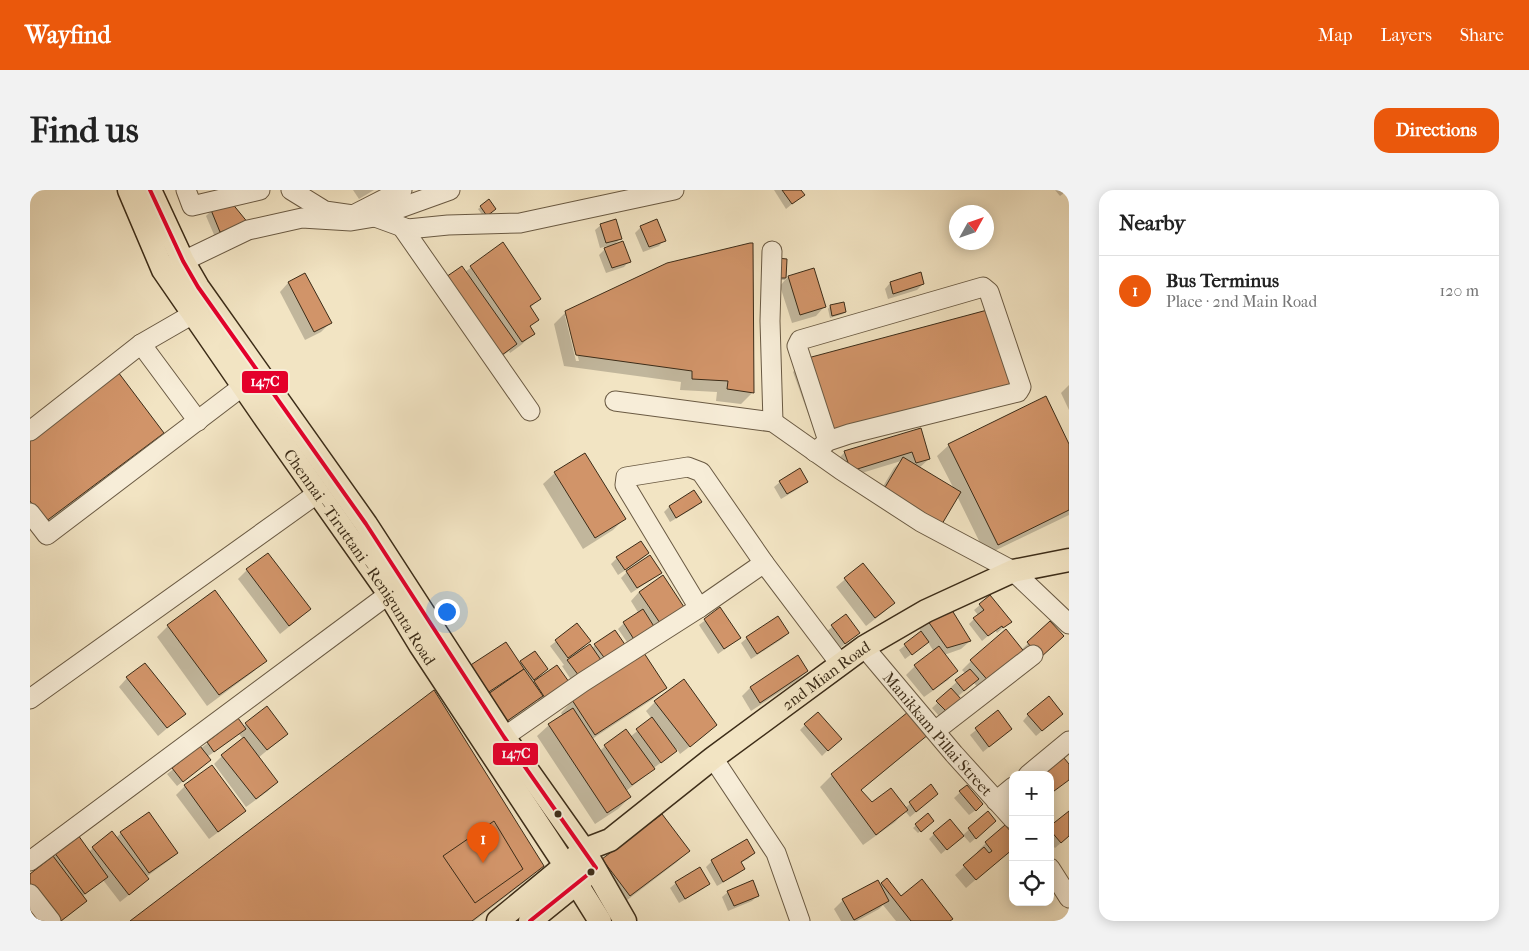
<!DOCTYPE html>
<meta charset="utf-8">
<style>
body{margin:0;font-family:"IM FELL French Canon",serif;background:#f2f2f2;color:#222}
.controls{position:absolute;right:15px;bottom:15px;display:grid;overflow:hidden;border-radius:10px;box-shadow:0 2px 12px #0003}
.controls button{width:45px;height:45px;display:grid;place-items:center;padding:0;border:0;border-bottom:1px solid #e0e0e0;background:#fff;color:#222;font:25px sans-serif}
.compass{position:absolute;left:919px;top:15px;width:45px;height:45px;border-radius:50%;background:#fff;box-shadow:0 2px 12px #0003;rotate:50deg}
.you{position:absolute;left:416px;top:421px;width:18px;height:18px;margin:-12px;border:4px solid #fff;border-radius:50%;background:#1a73e8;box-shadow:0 0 0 8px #1a73e833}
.badge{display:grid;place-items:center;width:32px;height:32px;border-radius:50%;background:#ea580c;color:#fff;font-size:16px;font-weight:700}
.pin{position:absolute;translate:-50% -41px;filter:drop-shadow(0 1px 2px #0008)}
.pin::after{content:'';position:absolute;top:26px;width:18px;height:15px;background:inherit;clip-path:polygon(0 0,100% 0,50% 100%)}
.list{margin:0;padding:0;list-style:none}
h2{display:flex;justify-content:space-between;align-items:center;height:65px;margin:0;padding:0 20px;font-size:21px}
h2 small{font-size:16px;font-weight:400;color:#767676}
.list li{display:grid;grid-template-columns:32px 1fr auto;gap:15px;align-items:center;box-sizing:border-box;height:70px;padding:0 20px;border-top:1px solid #e0e0e0}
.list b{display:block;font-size:19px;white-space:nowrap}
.list p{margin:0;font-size:16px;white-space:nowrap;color:#767676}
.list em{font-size:16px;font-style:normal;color:#767676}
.icon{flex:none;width:28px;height:28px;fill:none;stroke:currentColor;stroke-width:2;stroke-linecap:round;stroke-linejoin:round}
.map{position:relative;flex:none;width:1039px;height:731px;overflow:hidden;border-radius:15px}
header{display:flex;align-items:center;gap:30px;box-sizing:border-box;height:70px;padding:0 25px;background:#ea580c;color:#fff}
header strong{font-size:24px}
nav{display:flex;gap:28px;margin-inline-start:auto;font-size:18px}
.intro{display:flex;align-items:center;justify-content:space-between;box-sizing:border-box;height:120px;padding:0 30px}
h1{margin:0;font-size:35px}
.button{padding:12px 22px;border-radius:15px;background:#ea580c;color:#fff;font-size:18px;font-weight:700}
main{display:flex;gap:30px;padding:0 30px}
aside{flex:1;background:#fff;border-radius:15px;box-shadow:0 2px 12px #0003}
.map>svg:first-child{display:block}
.shadow{fill:#0003;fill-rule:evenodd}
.building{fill:#d19469;stroke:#3c2c18}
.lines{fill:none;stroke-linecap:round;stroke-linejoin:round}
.minor-casing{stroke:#6a5a43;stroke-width:21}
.major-casing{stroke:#3c2c18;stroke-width:25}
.minor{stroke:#f7edd8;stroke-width:19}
.major{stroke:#f2e4c3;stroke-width:22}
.bus-1-casing{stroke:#f7edd8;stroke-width:8}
.bus-1{stroke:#e4002b;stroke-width:4}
.bus-dot{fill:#3c2c18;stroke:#f7edd8;stroke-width:2}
.labels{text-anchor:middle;stroke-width:4.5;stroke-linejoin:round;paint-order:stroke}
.street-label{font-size:16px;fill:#3c2c18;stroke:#f7edd8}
.line-badge{stroke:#f7edd8;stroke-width:2}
.badge-label{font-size:14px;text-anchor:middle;font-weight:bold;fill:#fff}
</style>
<header>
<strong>Wayfind</strong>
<nav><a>Map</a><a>Layers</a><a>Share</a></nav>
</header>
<div class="intro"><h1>Find us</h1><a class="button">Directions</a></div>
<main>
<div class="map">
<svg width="1039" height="731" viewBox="0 0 1039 731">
<rect width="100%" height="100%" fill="#f2e4c3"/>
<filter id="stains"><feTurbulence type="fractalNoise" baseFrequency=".004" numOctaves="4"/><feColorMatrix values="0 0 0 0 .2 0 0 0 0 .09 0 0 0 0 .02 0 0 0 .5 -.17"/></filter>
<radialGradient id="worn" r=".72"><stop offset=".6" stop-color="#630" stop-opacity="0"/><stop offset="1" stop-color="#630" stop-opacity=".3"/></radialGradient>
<g class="shadow">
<polygon points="323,0 344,0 329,9"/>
<polygon points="744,0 769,0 773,5 756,19"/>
<polygon points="1025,0 1038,0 1030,6"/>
<polygon points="451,17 462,21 454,27 448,19"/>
<polygon points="181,21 218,34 185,47 176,26"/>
<polygon points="571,35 591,48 583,56 599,71 594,77 576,83 569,65 578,56 570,58 565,40"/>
<polygon points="611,37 634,50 629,56 613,62 605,43"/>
<polygon points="473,54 509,109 500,118 507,129 499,137 503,144 491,155 480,163 479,161 459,176 435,82"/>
<polygon points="755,70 755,90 758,87 794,117 786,126 762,133 750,96 755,90 744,90"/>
<path d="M638 74 723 202 711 214 686 211 687 202 650 200 651 192 534 176 524 134 536 122ZM535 126H537L549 171H546Z"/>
<polygon points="274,84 300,133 291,142 275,150 250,102 258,93"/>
<polygon points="890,84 893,94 887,100 858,109 855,99 860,93"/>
<polygon points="800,116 815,122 813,124 800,128 798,119"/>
<polygon points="775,170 790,257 763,182"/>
<polygon points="1039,195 1039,220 1031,203"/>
<polygon points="890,240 899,269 889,278 924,299 907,266 919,255 1039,257 1039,325 956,365 927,306 846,308 864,278 871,271 812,289 806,271 815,262"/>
<polygon points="132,243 121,255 3,343 0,338 0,249"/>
<polygon points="525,283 594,329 583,340 553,359 513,294"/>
<polygon points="776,291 771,297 751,309 744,297 750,292"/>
<polygon points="664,302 670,312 664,318 640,332 634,322 639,317"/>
<polygon points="618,363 612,369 588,385 581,374 587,368"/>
<polygon points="620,367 630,382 624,388 601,403 591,388 597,382"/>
<polygon points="833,374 863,413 854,422 836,436 806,397"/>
<polygon points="217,380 279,419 270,428 250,444 208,389"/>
<polygon points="609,402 653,417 599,455 588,439 594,433 609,424 601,411"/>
<polygon points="950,415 980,432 967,443 965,440 952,451 939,434 948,425 944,420"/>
<polygon points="690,419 710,448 688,464 669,435"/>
<polygon points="816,426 829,443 809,459 796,442"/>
<polygon points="896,428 940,451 931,459 914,465 926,481 918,490 894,507 876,485 885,476 904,462 898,452 875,469 869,460 892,443 888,437"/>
<polygon points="1020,433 1032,446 952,502 944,493 927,507 930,509 910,527 902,518 922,499 921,497 936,484 932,480 941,471 991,460"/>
<polygon points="547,435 559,451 550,462 562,459 565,455 594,456 542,491 532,476 534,475 520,456"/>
<polygon points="138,436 235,470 223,482 177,516 127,447"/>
<polygon points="758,443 752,449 721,469 711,453 717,448"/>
<polygon points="613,465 635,498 623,509 562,549 570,561 575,556 600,547 622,529 616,521 625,512 654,491 676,544 650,564 647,559 640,566 625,577 614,587 596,601 600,607 588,619 565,634 507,546 519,535 533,526 531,523 542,511"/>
<polygon points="491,472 517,479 508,488 509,489 537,492 509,512 508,510 502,515 460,544 442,515"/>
<polygon points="777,481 768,490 721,521 712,506 720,498"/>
<polygon points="97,488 154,524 128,546 89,497"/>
<polygon points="968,522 981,539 953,562 940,545"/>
<polygon points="998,525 1026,529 1006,546 993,531"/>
<polygon points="208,530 213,537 216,534 257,544 228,568 246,592 238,601 216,617 184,574 192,566 213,549 209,544 177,567 174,575 147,596 137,584"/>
<polygon points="775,535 804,554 792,566 770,540"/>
<polygon points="897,544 886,555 830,601 841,613 875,618 901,596 901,609 880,627 875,621 865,632 833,655 790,597 802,585"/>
<polygon points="182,576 215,620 206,629 179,649 146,605 155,596"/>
<polygon points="936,597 946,620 939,625 924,608"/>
<polygon points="957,623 959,637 940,653 933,645 911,664 899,649 904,644 932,646"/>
<polygon points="1039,623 1039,646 1025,658 1020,653 1020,638"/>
<polygon points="898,625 902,631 888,643 883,638"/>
<polygon points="975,637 979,661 936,698 925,685 948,664 947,662 956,653"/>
<polygon points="91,643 147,663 138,671 116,687 118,689 109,697 90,712 73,690 53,706 56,710 32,731 13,731 0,685 25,663 59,662 63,658 86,648"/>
<polygon points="717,651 724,663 718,669 710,673 713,679 708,684 687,696 676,677 682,671"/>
<polygon points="658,661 647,672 588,717 561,681 573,670"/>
<polygon points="513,675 501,687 444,731 102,731"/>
<polygon points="983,684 983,693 979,688"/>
<polygon points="856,690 870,708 919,731 866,731 853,715 849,719 827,731 811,731 804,719 813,710 850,696"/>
<polygon points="646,693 678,694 673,699 649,713 640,698"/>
<polygon points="698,702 728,705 722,711 698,721 692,707"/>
</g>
<g class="building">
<polygon points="752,0 771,0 775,5 762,14"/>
<polygon points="459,9 466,19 457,26 450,16"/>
<polygon points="201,12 219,34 190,42 181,20"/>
<polygon points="586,29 592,49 576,53 570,34"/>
<polygon points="627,29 636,51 619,57 610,36"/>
<polygon points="593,51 601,72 582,78 574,58"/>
<polygon points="473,52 511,109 500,116 509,130 500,136 505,144 492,152 440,76"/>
<polygon points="720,53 723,53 724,203 697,199 698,191 662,189 662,181 546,165 535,121 637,73"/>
<polygon points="747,68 757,69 756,88 746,88"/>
<polygon points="432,76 487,154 468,168 413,89"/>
<polygon points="784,78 796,117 770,125 758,86"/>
<polygon points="891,82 894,94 863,104 860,92"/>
<polygon points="275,83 302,133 284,142 258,92"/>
<polygon points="814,112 816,122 802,126 800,115"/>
<polygon points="961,119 983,199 801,246 774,169"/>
<polygon points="88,182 134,243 15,332 0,311 0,247"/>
<polygon points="1016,206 1039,254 1039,320 968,355 918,254"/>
<polygon points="891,238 900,269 886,273 882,262 821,281 814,261"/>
<polygon points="555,263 596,329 565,348 524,282"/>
<polygon points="873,267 931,302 912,334 854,299"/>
<polygon points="770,278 778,292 757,304 749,291"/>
<polygon points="664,300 672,312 646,328 639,316"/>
<polygon points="611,351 619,363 595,380 586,367"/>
<polygon points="238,363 281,419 259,436 216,379"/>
<polygon points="620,365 632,383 607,398 596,381"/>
<polygon points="833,373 865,413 845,428 814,388"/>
<polygon points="633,385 654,417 630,433 609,402"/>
<polygon points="185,400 237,471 189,505 137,435"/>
<polygon points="960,405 982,432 973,438 972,436 958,446 943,428 954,420 949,414"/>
<polygon points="690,417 711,448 694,459 674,429"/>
<polygon points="920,417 941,451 917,458 895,427"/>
<polygon points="613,419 625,438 605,451 593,432"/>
<polygon points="816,424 830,443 815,454 801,435"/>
<polygon points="748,426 759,443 727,464 716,447"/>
<polygon points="1020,431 1034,446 1010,468 997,452"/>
<polygon points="547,433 561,451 538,468 525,450"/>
<polygon points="976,439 996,464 961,494 940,470"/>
<polygon points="585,440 596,456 576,470 564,454"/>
<polygon points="891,441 899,452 882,465 874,454"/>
<polygon points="476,452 494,479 451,507 433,480"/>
<polygon points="560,454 571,470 549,486 537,470"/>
<polygon points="909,456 928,481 903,500 884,475"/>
<polygon points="505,461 518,479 504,490 490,471"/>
<polygon points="614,463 637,498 565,545 542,510"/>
<polygon points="768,465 778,481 730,513 720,497"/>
<polygon points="115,473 156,524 137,538 96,487"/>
<polygon points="527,475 539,492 515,508 504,491"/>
<polygon points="494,479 513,506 470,536 451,509"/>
<polygon points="940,479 949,489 934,501 925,490"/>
<polygon points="654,489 687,535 660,557 624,511"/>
<polygon points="921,498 931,509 917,522 906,511"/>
<polygon points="404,500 514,676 442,731 100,731"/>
<polygon points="1019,506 1033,524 1012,541 997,524"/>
<polygon points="237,516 258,544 237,560 215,533"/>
<polygon points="543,518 601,607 577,623 518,534"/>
<polygon points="968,520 982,539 959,557 945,538"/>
<polygon points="788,522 812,549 798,561 774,534"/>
<polygon points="878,522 899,544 831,600 842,612 861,598 878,620 846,645 801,584"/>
<polygon points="622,527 647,561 631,573 606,539"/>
<polygon points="208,528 216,539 184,562 177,552"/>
<polygon points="596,539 625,579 602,595 574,555"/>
<polygon points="214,547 248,592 226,609 191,565"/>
<polygon points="170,556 181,570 153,592 142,578"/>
<polygon points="1034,568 1039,574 1039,590 1020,604 1020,585 1012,585"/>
<polygon points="182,575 216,621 188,642 154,595"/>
<polygon points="901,594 908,604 886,622 879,612"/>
<polygon points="937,595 953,614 946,621 929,601"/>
<polygon points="958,621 966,631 946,649 938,638"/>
<polygon points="1039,621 1039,646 1031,653 1020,640 1020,636"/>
<polygon points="119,622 148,663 119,683 90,642"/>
<polygon points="898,623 904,631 891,642 885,634"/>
<polygon points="632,624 660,661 600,706 572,669"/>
<polygon points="920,629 934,646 917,660 903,643"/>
<polygon points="464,631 493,679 445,713 413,666"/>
<polygon points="975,635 983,644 983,659 946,690 933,675 954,657 959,663 962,661 955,652"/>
<polygon points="82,641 119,689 99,705 62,657"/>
<polygon points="48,645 78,687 55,704 24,662"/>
<polygon points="717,649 725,663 711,672 715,679 693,692 681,670"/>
<polygon points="23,666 57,711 31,731 28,731 0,695 0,684"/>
<polygon points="670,677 680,694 655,709 645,692"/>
<polygon points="857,688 871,706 892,689 923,729 920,731 881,731 851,693"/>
<polygon points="723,690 729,706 704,716 697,701"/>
<polygon points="848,690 859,711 824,730 812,709"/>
</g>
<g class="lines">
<defs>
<g id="minor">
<polyline points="156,0 162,16 230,0"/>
<polyline points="261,0 295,21 323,25 372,0"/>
<polyline points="345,27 378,39 418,35 490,33 644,0"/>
<polyline points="372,37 500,221"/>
<polyline points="742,61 740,131 743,232"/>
<polyline points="141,77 218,40 272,28 321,31 345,27 420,0"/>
<polyline points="111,154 168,231"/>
<polyline points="585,211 743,232 811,280 891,332 983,381 1039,434"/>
<polyline points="0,241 111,154 163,124"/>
<polyline points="785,262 798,251 819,244 988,202 991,197 959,102 953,97 770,150 767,156 798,251"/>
<polyline points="0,323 17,345 213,196"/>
<polyline points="669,418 595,295 596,287 658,277 671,282 734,373 811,475"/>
<path id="s1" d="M834 457 924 564 983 629"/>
<polyline points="0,509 288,303"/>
<polyline points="905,541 1003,465"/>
<polyline points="474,547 553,492 669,418 734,373"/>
<polyline points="683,568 746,663 770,731"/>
<polyline points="998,585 1039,551"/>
<polyline points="966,611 983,597"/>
<polyline points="0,671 359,404"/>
<polyline points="1020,678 1039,708"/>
<polyline points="0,704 21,731"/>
</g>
<g id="major">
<path id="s2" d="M99 0 133 80 237 231 359 404 390 455 535 675 570 731"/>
<polyline points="120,0 153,71 168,97 336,334 474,547 554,660 595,731"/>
<path id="s3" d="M468 731 554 660 580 650 683 568 834 457 896 421 983 381 1039 370"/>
<polyline points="500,731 558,684"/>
</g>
</defs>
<use href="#minor" class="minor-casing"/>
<use href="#major" class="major-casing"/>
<use href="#minor" class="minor"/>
<use href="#major" class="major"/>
<defs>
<polyline id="bus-1" points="120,0 153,71 168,97 336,334 474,547 566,678 500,731"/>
</defs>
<use href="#bus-1" class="bus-1-casing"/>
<use href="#bus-1" class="bus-1"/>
</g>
<g class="bus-dot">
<circle cx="528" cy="624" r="4.5"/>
<circle cx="561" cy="682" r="4.5"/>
</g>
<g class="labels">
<g class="street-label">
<text dy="6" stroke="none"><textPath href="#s2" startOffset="435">Chennai - Tiruttani - Renigunta Road</textPath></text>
<text dy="6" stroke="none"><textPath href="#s3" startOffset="411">2nd Mian Road</textPath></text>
<text dy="6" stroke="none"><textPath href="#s1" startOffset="114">Manikkam Pillai Street</textPath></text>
</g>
</g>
<g class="line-badge">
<rect x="211" y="180" width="48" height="24" rx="5" fill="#e4002b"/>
<rect x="462" y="552" width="47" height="24" rx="5" fill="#e4002b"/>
</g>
<g class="badge-label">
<text x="235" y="196">147C</text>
<text x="486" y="568">147C</text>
</g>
<rect width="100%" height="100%" filter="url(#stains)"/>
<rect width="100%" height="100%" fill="url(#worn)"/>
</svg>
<div class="controls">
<button>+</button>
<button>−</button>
<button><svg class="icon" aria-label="locate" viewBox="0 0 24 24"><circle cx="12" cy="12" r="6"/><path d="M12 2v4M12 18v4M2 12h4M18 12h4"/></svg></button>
</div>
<svg class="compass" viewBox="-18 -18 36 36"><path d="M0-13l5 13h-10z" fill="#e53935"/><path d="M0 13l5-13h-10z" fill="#767676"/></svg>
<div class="you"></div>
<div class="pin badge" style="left:453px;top:673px">1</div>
</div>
<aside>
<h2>Nearby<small></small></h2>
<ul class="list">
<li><span class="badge">1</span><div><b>Bus Terminus</b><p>Place · 2nd Main Road</p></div><em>120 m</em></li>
</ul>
</aside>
</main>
